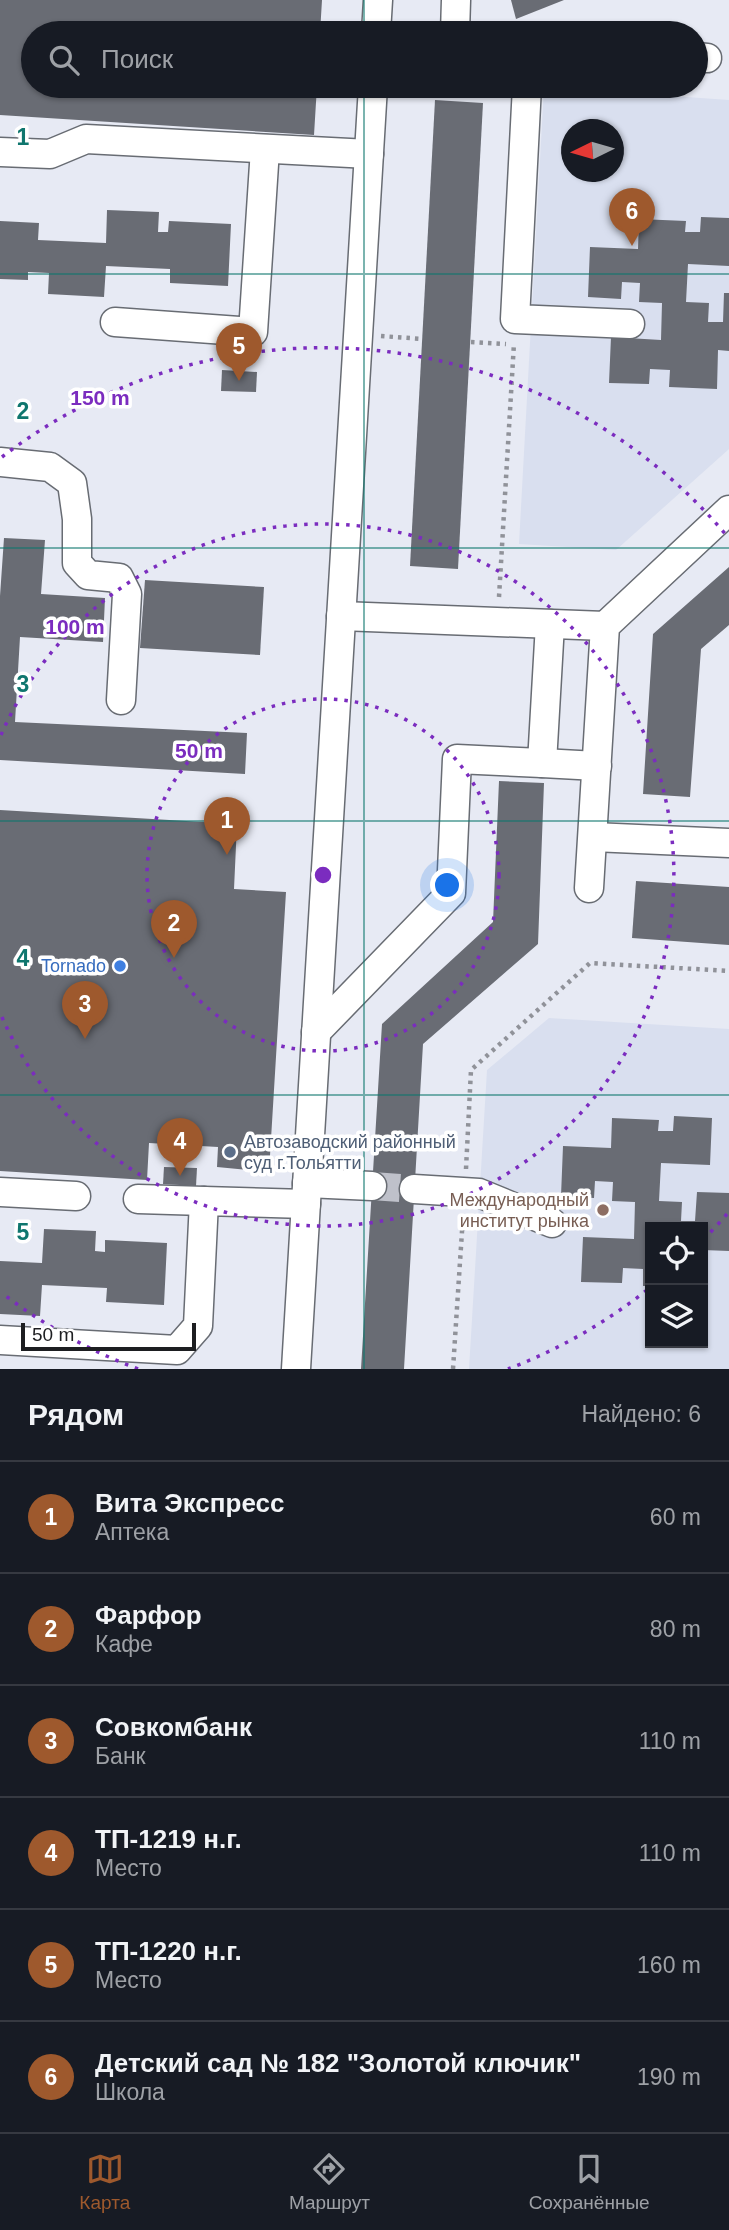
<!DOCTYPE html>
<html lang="ru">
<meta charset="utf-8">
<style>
body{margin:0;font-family:Arial,sans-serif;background:#20242c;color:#f1f3f6}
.controls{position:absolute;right:21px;bottom:21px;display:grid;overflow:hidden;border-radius:0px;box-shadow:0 2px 5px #0004}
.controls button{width:63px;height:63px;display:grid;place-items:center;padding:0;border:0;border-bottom:2px solid #363941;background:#171b24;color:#f1f3f6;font:35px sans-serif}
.compass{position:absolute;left:561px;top:119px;width:63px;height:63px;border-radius:50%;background:#171b24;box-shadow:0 2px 5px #0004;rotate:265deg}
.scale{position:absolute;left:21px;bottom:18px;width:175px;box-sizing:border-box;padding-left:7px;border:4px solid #1d1e21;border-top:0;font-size:19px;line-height:24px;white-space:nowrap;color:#1d1e21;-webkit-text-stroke:5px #fff;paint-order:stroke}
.you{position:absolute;left:448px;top:886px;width:24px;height:24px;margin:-18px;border:5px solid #fff;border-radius:50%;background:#1a73e8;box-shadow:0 0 0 10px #1a73e833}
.badge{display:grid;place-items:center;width:46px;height:46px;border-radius:50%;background:#9e592d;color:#fff;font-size:23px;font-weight:700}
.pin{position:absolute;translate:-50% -58px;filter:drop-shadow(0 2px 4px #0008)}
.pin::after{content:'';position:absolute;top:37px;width:24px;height:21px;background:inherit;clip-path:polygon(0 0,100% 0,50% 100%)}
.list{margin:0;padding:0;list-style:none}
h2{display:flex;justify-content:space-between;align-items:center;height:91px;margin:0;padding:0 28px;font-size:30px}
h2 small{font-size:23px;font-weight:400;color:#9ea1a6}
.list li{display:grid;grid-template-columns:46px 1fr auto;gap:21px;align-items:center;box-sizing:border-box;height:112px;padding:0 28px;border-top:2px solid #363941}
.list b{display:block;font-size:26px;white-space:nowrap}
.list p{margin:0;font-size:23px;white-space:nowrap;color:#9ea1a6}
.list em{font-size:23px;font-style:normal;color:#9ea1a6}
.icon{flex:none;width:38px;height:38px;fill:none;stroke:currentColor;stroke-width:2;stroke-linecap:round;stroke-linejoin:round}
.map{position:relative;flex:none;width:729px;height:1369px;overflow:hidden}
.search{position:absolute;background:#171b24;box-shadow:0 2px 5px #0004;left:21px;right:21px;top:21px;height:77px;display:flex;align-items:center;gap:18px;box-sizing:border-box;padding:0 24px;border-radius:38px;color:#9ea1a6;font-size:26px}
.sheet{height:763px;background:#171b24}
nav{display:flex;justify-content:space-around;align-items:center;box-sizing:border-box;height:98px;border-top:2px solid #363941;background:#171b24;font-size:19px;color:#9ea1a6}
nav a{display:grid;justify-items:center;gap:4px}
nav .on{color:#9e592d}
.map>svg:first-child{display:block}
.built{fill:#d9dfef;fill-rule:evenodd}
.building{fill:#696c74}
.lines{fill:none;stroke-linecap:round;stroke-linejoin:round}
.minor-tunnel{stroke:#bfc1ca;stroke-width:28;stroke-dasharray:28 14;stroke-linecap:butt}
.minor-casing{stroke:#686c73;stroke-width:31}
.path{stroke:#909299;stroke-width:4.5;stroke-dasharray:3.5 5;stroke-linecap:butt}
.minor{stroke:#fff;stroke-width:28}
.grid{fill:none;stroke:#0f766e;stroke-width:2;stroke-opacity:0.55}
.ring{fill:none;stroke:#7b2cbf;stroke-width:3.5;stroke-dasharray:3.5 7}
.shop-dot{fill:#3f7fe0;stroke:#fff;stroke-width:2.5}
.service-dot{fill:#5c6f8a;stroke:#fff;stroke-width:2.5}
.education-dot{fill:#8d6e63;stroke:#fff;stroke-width:2.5}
.labels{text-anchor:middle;stroke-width:7;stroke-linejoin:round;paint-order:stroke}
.shop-label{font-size:18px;fill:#366cbe;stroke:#fff;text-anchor:end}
.service-label{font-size:18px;fill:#4e5e75;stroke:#fff;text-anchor:start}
.education-label{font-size:18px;fill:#785e54;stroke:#fff;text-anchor:end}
.grid-label{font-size:23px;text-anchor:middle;font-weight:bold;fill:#0f766e;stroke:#fff;stroke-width:7;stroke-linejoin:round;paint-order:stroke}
.centre{fill:#7b2cbf;stroke:#fff;stroke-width:3.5}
.ring-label{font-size:21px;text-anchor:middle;font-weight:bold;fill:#7b2cbf;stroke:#fff;stroke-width:7;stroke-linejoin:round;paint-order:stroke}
</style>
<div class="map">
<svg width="729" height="1369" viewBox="0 0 729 1369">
<rect width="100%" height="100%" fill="#e7eaf4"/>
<g class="built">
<path d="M544 87 729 100V449L616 550 519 544ZM572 130H614V172H572Z"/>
<path d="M549 1018 729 1029V1369H469L487 1070ZM650 1227H703V1343H650Z"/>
</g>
<g class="building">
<polygon points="0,0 322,0 320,33 33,33 33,86 317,86 314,135 0,115"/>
<polygon points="511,0 564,0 516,19"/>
<polygon points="435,100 483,103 458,569 410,566"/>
<polygon points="107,210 159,212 158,232 168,232 169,221 231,224 228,286 170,283 170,269 106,266 104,297 48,294 49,273 28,272 28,280 0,279 0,221 39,223 38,240 106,243"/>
<polygon points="701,217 729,218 729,266 688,264 686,302 709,303 708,322 723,322 724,293 729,293 729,351 718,350 717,389 669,387 670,370 650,369 649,384 609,383 611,337 661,340 662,303 639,302 640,283 622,282 621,299 588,297 590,247 638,249 639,219 686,221 685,232 700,232"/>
<polygon points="222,370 257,372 256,392 221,391"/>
<polygon points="4,538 45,540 41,594 105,598 103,642 20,637 15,722 247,733 245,774 0,760 0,596"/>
<polygon points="729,567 729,625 701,649 690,797 643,794 653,634"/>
<polygon points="145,580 264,587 260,655 140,648"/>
<polygon points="499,781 544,783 538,944 423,1044 404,1369 361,1369 382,1024 493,922"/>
<polygon points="0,810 237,824 234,889 286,892 269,1172 217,1167 218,1147 149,1143 147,1180 0,1171"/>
<polygon points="636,881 729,887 729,945 632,938"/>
<polygon points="674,1116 712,1118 710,1165 661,1163 659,1201 682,1202 681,1221 695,1221 697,1192 729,1193 729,1251 703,1250 703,1227 650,1227 650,1286 643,1286 643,1269 623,1268 622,1283 581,1282 583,1237 634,1239 635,1202 612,1201 613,1182 595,1181 594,1198 561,1196 563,1146 611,1148 612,1118 659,1120 658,1131 673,1131"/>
<polygon points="164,1167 197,1168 196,1186 163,1184"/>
<polygon points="44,1229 96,1231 95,1251 105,1252 105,1240 167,1243 164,1305 106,1302 107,1288 42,1285 40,1316 0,1314 0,1261 42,1263"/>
</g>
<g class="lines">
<polyline class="minor-tunnel" points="372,1186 414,1189"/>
<defs>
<g id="minor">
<polyline points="376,33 378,0"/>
<polyline points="455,33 456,0"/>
<polyline points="696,57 707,58"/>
<polyline points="527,86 515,319 630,324"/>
<polyline points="0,152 50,154 86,139 369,154"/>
<polyline points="115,322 253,332 265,149"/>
<polyline points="0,462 50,467 72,483 77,519 77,563 88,575 119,578 127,594 121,700"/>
<polyline points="341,616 605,626"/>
<polyline points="542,763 597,766"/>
<polyline points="593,837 729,843"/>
<polyline points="589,888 605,626 729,510"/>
<polyline points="316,1032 451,893 457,759 542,763 550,624"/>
<polyline points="307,1183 372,1186"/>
<polyline points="414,1189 479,1193 552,1223"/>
<polyline points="0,1192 76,1196"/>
<polyline points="138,1199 204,1201"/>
<polyline points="0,1340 177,1350 198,1326 204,1201 306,1204"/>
<polyline points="296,1369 373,86"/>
</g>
</defs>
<use href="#minor" class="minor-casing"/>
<g class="path">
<polyline points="381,336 422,339"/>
<polyline points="471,342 506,344"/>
<polyline points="499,597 514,343"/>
<polyline points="466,1169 471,1070 590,963 729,971"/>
<polyline points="453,1369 463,1216"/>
</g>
<use href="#minor" class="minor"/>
</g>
<path class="grid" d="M364 0V33M364 86V1369M0 274H729M0 548H729M0 821H729M0 1095H729"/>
<g class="ring">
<circle cx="323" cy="875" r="176"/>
<path d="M1 735A351 351 0 1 1 1 1015"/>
<path d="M727 1214A527 527 0 0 1 705 1238M647 1290A527 527 0 0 1 508 1369M138 1369A527 527 0 0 1 2 1293M2 457A527 527 0 0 1 727 536"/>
</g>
<circle class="shop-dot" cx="120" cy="966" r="7"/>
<circle class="service-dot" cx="230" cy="1152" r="7"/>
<circle class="education-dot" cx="603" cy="1210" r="7"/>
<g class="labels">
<g class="shop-label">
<text x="106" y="972">Tornado</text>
</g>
<g class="service-label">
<text x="244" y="1148">Автозаводский районный<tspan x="244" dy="21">суд г.Тольятти</tspan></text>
</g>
<g class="education-label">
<text x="589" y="1206">Международный<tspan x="589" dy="21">институт рынка</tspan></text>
</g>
</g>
<g class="grid-label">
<text x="23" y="145">1</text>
<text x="23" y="419">2</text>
<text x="23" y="692">3</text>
<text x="23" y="966">4</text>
<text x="23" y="1240">5</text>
</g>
<circle cx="323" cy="875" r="10" class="centre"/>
<g class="ring-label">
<text x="100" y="405">150 m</text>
<text x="75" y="634">100 m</text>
<text x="199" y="758">50 m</text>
</g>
</svg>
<div class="controls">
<button><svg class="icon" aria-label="locate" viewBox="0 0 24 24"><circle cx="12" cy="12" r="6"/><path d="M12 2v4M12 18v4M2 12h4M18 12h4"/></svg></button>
<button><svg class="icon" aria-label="layers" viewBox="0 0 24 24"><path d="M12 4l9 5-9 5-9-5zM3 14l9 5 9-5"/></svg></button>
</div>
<svg class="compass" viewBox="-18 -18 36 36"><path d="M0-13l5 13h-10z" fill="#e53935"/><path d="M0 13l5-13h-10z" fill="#9ea1a6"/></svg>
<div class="scale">50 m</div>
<div class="you"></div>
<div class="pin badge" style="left:227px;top:855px">1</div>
<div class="pin badge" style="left:174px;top:958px">2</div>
<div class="pin badge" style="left:85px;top:1039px">3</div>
<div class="pin badge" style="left:180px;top:1176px">4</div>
<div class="pin badge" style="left:239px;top:381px">5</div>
<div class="pin badge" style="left:632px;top:246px">6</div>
<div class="search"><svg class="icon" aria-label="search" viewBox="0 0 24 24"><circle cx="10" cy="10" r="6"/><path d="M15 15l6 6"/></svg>Поиск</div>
</div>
<section class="sheet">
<h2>Рядом<small>Найдено: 6</small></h2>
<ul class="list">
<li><span class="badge">1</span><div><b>Вита Экспресс</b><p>Аптека</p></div><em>60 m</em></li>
<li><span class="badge">2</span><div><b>Фарфор</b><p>Кафе</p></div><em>80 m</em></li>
<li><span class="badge">3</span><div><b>Совкомбанк</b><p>Банк</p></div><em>110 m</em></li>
<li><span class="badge">4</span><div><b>ТП-1219 н.г.</b><p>Место</p></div><em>110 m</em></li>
<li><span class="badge">5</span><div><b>ТП-1220 н.г.</b><p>Место</p></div><em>160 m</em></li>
<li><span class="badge">6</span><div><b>Детский сад № 182 &quot;Золотой ключик&quot;</b><p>Школа</p></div><em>190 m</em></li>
</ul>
</section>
<nav>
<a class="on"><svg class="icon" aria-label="map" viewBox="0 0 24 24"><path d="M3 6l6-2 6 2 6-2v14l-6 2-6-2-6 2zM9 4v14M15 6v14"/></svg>Карта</a>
<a><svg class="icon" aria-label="directions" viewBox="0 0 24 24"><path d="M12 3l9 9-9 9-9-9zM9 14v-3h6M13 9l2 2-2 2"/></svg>Маршрут</a>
<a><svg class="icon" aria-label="saved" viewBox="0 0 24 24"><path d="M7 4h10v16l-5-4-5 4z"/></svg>Сохранённые</a>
</nav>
